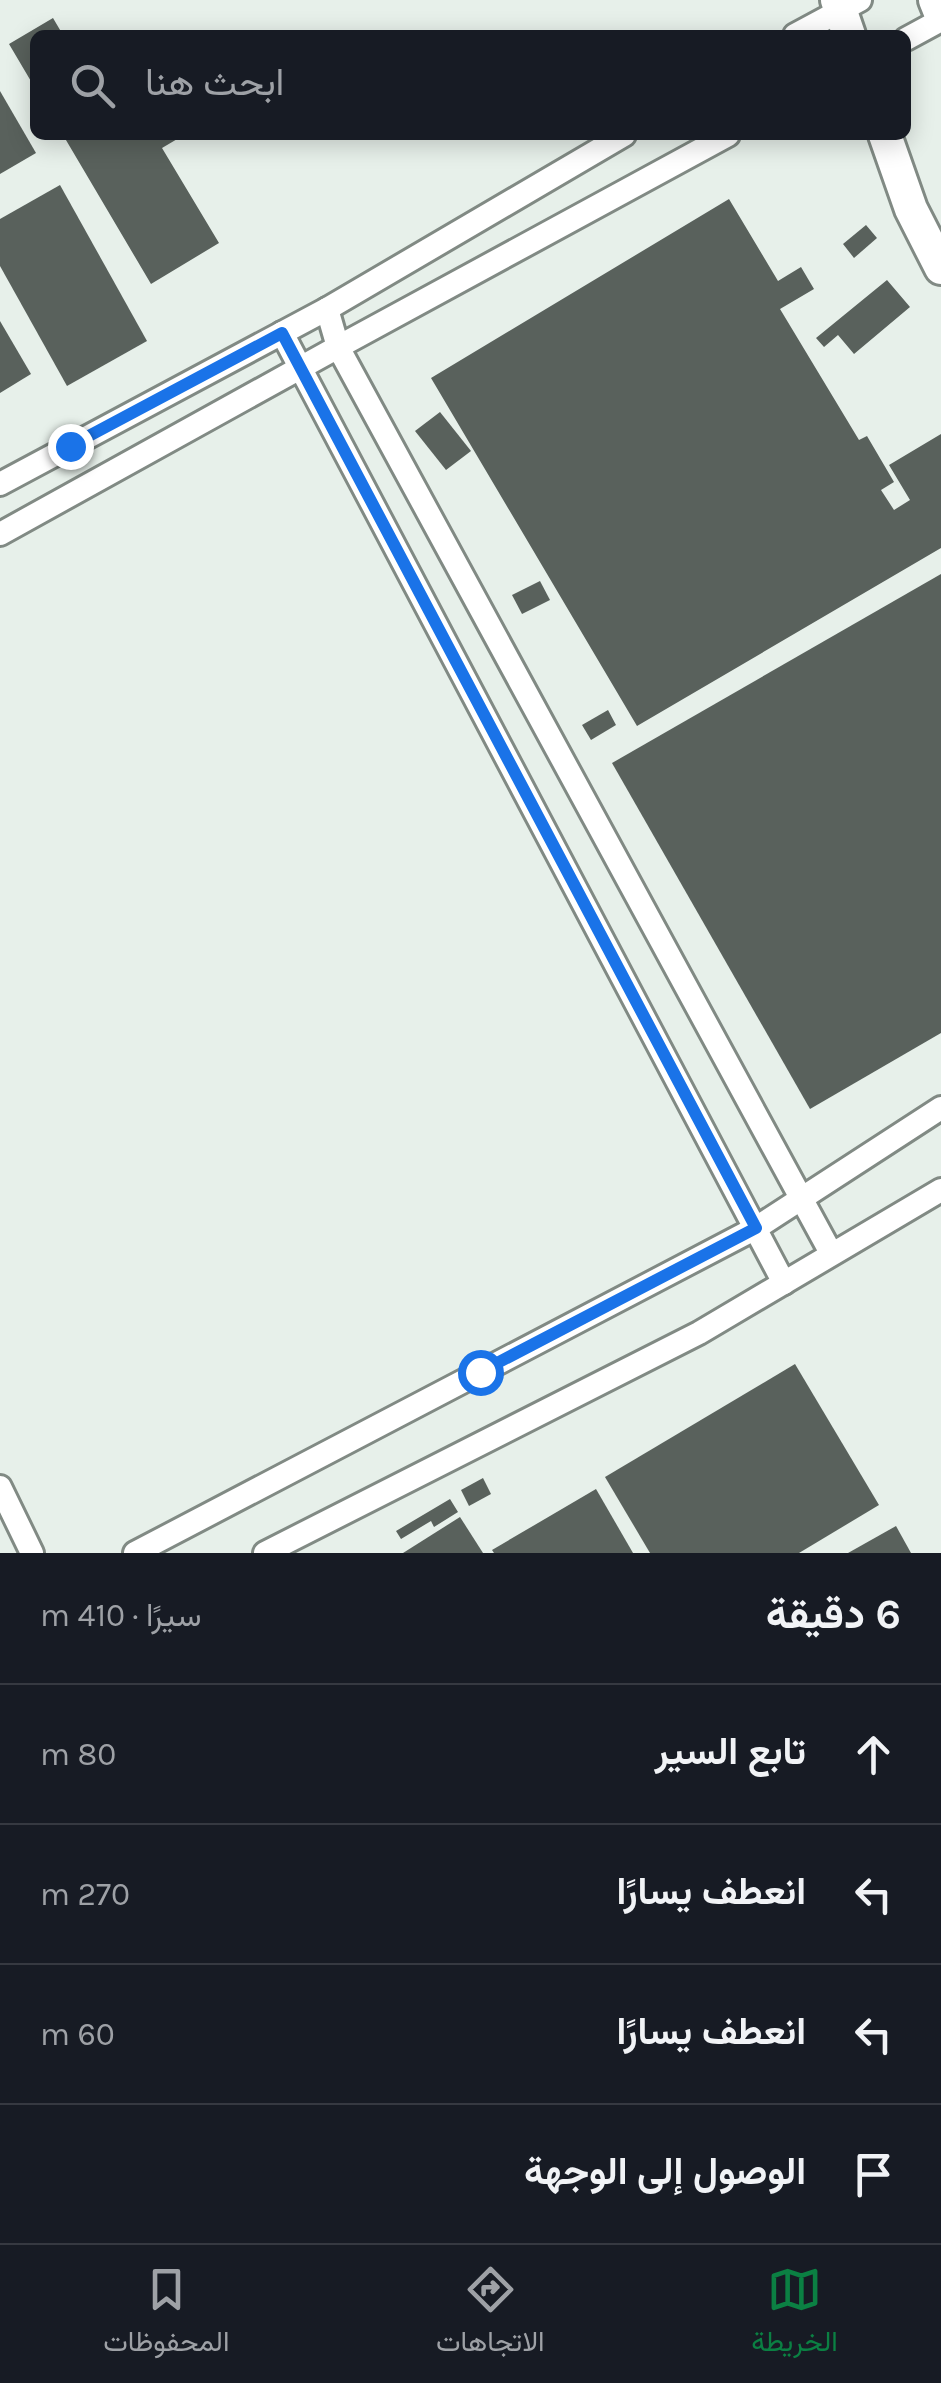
<!DOCTYPE html>
<html lang="ar">
<meta charset="utf-8">
<style>
body{margin:0;font-family:Karla,Vazirmatn,sans-serif;background:#242831;color:#f1f3f6;direction:rtl}
.stop{position:absolute;width:30px;height:30px;margin:-22px;border:8px solid #1a73e8;border-radius:50%;background:#fff}
.stop.end{background:#1a73e8;border-color:#fff;box-shadow:0 2px 10px #0008}
.list{margin:0;padding:0;list-style:none}
h2{display:flex;justify-content:space-between;align-items:center;height:130px;margin:0;padding:0 40px;font-size:42px}
h2 small{font-size:32px;font-weight:400;color:#9ea1a6}
.list li{display:grid;grid-template-columns:65px 1fr auto;gap:30px;align-items:center;box-sizing:border-box;height:140px;padding:0 40px;border-top:2px solid #363941}
.list b{display:block;font-size:38px;white-space:nowrap}
.list em{font-size:32px;font-style:normal;color:#9ea1a6}
.icon{flex:none;width:55px;height:55px;fill:none;stroke:currentColor;stroke-width:2;stroke-linecap:round;stroke-linejoin:round}
.map{position:relative;flex:none;width:941px;height:1553px;overflow:hidden;direction:ltr}
.search{position:absolute;background:#171b24;box-shadow:0 5px 25px #0003;left:30px;right:30px;top:30px;height:110px;display:flex;align-items:center;gap:25px;box-sizing:border-box;padding:0 35px;border-radius:15px;color:#9ea1a6;font-size:38px}
.sheet{height:690px;background:#171b24}
nav{display:flex;justify-content:space-around;align-items:center;box-sizing:border-box;height:140px;border-top:2px solid #363941;background:#171b24;font-size:28px;color:#9ea1a6}
nav a{display:grid;justify-items:center;gap:5px}
nav .on{color:#0b8043}
.map>svg:first-child{display:block}
.building{fill:#59615c}
.lines{fill:none;stroke-linecap:round;stroke-linejoin:round}
.minor-casing{stroke:#818a84;stroke-width:28}
.secondary-casing{stroke:#818a84;stroke-width:38}
.minor{stroke:#fff;stroke-width:22}
.secondary{stroke:#fff;stroke-width:32}
.route{stroke:#1a73e8;stroke-width:12}
</style>
<div class="map">
<svg width="941" height="1553" viewBox="0 0 941 1553">
<rect width="100%" height="100%" fill="#e7f0ea"/>
<g class="building">
<polygon points="53,18 63,35 35,35 35,88 9,44"/>
<polygon points="0,91 36,153 0,174"/>
<polygon points="63,135 184,135 162,148 219,243 151,284"/>
<polygon points="60,185 147,341 67,386 0,266 0,219"/>
<polygon points="729,199 778,281 801,267 814,289 780,309 859,440 867,436 894,482 881,490 894,510 910,500 889,465 941,434 941,548 637,726 431,378"/>
<polygon points="866,225 877,238 854,258 843,244"/>
<polygon points="887,280 910,307 854,354 838,335 824,347 816,338"/>
<polygon points="0,321 31,374 0,393"/>
<polygon points="440,412 471,451 446,470 415,431"/>
<polygon points="941,574 941,1033 810,1109 612,763"/>
<polygon points="540,581 550,600 522,614 512,595"/>
<polygon points="608,710 616,725 591,740 582,725"/>
<polygon points="795,1364 879,1505 799,1553 650,1553 605,1477"/>
<polygon points="483,1478 491,1494 469,1506 461,1490"/>
<polygon points="596,1489 633,1553 494,1553 492,1550"/>
<polygon points="450,1499 458,1512 434,1527 431,1521 401,1539 396,1531"/>
<polygon points="460,1517 483,1553 403,1553"/>
<polygon points="896,1526 911,1553 848,1553"/>
</g>
<g class="lines">
<defs>
<g id="minor">
<polyline points="795,35 860,0"/>
<polyline points="906,39 941,20"/>
<polyline points="327,309 338,347 728,135"/>
<polyline points="282,333 784,1283"/>
<polyline points="0,484 327,309 624,135"/>
<polyline points="0,534 338,347 831,1253"/>
<polyline points="0,1487 32,1553"/>
<polyline points="135,1553 756,1228 941,1108"/>
<polyline points="265,1553 699,1333 941,1190"/>
</g>
<g id="secondary">
<polyline points="837,0 849,35"/>
<polyline points="935,0 941,15"/>
<polyline points="885,135 911,209 941,268"/>
</g>
</defs>
<use href="#minor" class="minor-casing"/>
<use href="#secondary" class="secondary-casing"/>
<use href="#minor" class="minor"/>
<use href="#secondary" class="secondary"/>
</g>
<g class="lines">
<polyline class="route" points="70,446 282,333 756,1228 480,1372"/>
</g>
</svg>
<div class="stop" style="left:480px;top:1372px"></div>
<div class="stop end" style="left:70px;top:446px"></div>
<div class="search"><svg class="icon" aria-label="search" viewBox="0 0 24 24"><circle cx="10" cy="10" r="6"/><path d="M15 15l6 6"/></svg>ابحث هنا</div>
</div>
<section class="sheet">
<h2>6 دقيقة<small>سيرًا · 410 m</small></h2>
<ul class="list">
<li><svg class="icon" aria-label="ahead" viewBox="0 0 24 24"><path d="M12 20V5M6 11l6-6 6 6"/></svg><div><b>تابع السير</b></div><em>80 m</em></li>
<li><svg class="icon" aria-label="left" viewBox="0 0 24 24"><path d="M17 20v-9H6M10 6l-5 5 5 5"/></svg><div><b>انعطف يسارًا</b></div><em>270 m</em></li>
<li><svg class="icon" aria-label="left" viewBox="0 0 24 24"><path d="M17 20v-9H6M10 6l-5 5 5 5"/></svg><div><b>انعطف يسارًا</b></div><em>60 m</em></li>
<li><svg class="icon" aria-label="arrive" viewBox="0 0 24 24"><path d="M6 21V4h12l-3 4 3 4H6"/></svg><div><b>الوصول إلى الوجهة</b></div></li>
</ul>
</section>
<nav>
<a class="on"><svg class="icon" aria-label="map" viewBox="0 0 24 24"><path d="M3 6l6-2 6 2 6-2v14l-6 2-6-2-6 2zM9 4v14M15 6v14"/></svg>الخريطة</a>
<a><svg class="icon" aria-label="directions" viewBox="0 0 24 24"><path d="M12 3l9 9-9 9-9-9zM9 14v-3h6M13 9l2 2-2 2"/></svg>الاتجاهات</a>
<a><svg class="icon" aria-label="saved" viewBox="0 0 24 24"><path d="M7 4h10v16l-5-4-5 4z"/></svg>المحفوظات</a>
</nav>
